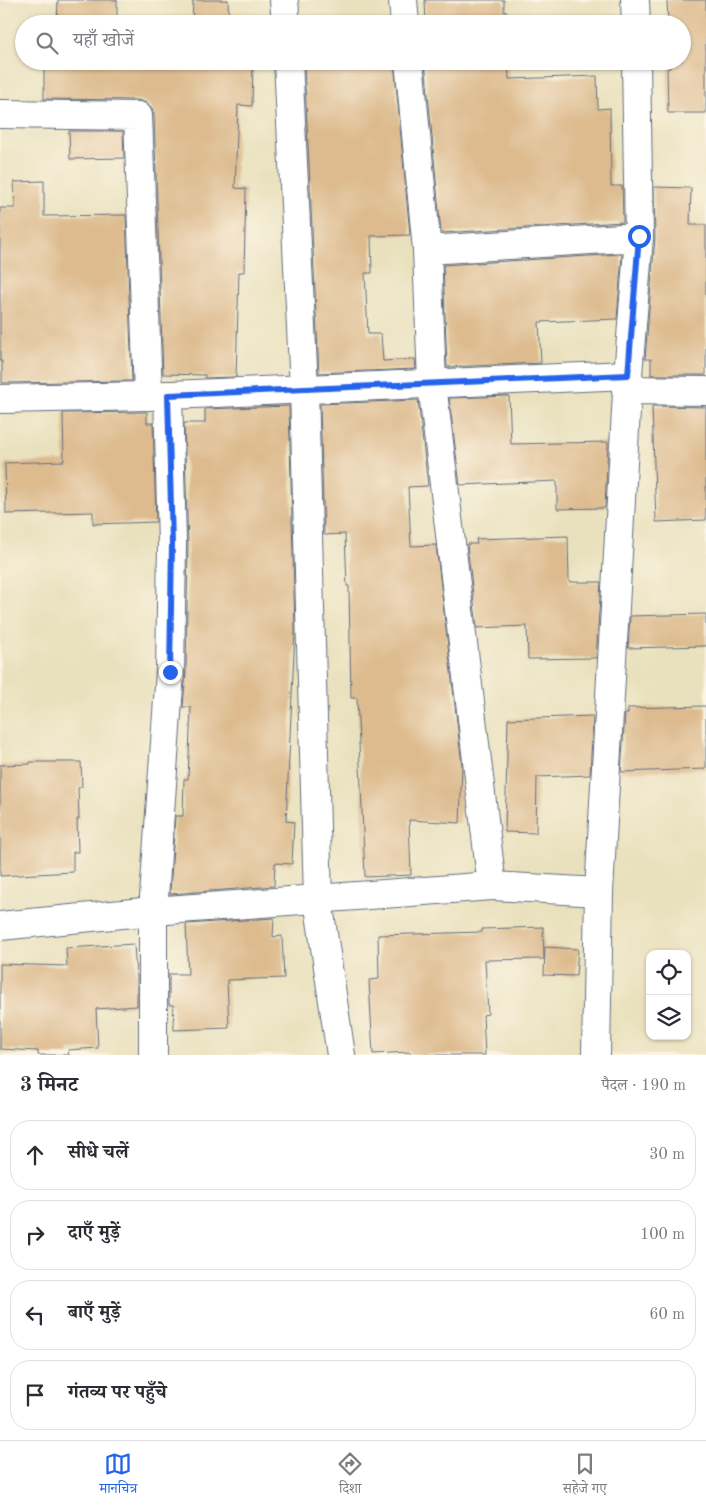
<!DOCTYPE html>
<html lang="hi">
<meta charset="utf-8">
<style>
body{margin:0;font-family:"Old Standard TT","Noto Serif Devanagari",serif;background:#f2f2f3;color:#2b2b33}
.controls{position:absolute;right:15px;bottom:15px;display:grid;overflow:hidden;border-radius:10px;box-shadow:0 1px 4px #0004}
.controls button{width:45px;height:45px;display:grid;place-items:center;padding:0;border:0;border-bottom:1px solid #e1e1e2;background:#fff;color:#2b2b33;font:25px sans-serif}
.stop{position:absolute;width:15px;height:15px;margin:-11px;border:4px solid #2563eb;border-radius:50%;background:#fff}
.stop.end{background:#2563eb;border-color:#fff;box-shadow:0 1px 5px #0008}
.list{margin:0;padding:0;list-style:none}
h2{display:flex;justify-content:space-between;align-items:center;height:65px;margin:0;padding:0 20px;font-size:21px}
h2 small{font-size:16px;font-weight:400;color:#7c7c81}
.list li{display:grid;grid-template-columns:32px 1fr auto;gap:15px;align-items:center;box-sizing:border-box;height:70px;margin:0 10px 10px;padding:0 10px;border:1px solid #e1e1e2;border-radius:20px}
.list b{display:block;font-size:19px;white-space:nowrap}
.list em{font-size:16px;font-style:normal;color:#7c7c81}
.icon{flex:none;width:28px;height:28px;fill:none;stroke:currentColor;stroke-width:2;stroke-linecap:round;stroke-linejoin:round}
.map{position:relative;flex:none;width:706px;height:1055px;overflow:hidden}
.search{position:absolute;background:#fff;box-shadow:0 1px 4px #0004;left:15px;right:15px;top:15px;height:55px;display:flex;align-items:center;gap:12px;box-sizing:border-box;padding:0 18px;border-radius:28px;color:#7c7c81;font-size:19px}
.sheet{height:385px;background:#fff}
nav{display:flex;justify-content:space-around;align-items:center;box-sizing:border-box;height:70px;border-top:1px solid #e1e1e2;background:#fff;font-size:14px;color:#7c7c81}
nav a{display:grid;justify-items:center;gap:2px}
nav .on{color:#2563eb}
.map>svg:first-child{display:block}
.building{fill:#ddbb8f}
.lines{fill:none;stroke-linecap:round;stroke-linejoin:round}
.minor-casing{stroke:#636d7f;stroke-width:30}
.minor{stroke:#fff;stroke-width:28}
.route{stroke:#2563eb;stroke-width:6}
</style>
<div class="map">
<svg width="706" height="1055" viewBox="0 0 706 1055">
<rect width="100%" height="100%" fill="#fcf5e5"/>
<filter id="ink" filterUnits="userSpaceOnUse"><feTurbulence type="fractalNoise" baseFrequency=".02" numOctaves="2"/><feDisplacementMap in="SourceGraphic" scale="10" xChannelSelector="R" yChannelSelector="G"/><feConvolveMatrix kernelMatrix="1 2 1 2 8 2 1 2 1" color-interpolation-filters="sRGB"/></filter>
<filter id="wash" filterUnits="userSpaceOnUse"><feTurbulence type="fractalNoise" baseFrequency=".0096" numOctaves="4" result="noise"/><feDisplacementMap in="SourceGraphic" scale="20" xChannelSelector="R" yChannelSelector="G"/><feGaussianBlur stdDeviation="1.12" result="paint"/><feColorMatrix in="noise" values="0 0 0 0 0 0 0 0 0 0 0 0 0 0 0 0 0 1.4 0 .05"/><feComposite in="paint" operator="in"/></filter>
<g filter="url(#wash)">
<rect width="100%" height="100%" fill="#e9e1bd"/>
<g id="blocks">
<g class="building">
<polygon points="58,0 117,0 117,24 57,24"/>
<polygon points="193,0 228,0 229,19 255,20 254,24 192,24"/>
<polygon points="425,0 504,0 504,12 507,12 507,24 426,24"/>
<polygon points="667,0 706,0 706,113 668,113 667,68 670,68 669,61 682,61 682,24 668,24"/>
<polygon points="44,61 253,61 252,106 238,105 235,188 246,189 244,272 239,272 236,377 205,378 205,375 163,374 154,115 152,108 146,103 138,100 44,99"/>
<polygon points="304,61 394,61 410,235 371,236 372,273 365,273 368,334 381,334 383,361 415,359 416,369 319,373"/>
<polygon points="425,61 508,61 509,79 597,76 598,109 610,108 611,186 622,186 623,222 441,233"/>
<polygon points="69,131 123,131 124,158 70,159"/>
<polygon points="44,181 44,216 126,215 132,381 2,383 2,361 0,361 0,208 15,208 14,182"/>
<polygon points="654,187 691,188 690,225 706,225 706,375 651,375 651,359 645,359 655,238"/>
<polygon points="622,254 617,319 539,322 541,363 447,367 443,265"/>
<polygon points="509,396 511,444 608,442 605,508 557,509 557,481 460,485 449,398"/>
<polygon points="418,400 428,486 408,487 411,546 436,545 462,765 460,823 409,820 411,875 365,877 357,698 351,698 349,586 347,586 345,534 324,535 320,404"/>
<polygon points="289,406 295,631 286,821 294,822 292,864 275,863 274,886 170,894 175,816 183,816 184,779 188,779 191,707 183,707 186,672 188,544 184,423 205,423 205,409"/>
<polygon points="652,406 706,407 706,520 656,522"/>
<polygon points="147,412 147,423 153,423 156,522 93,524 93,512 6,514 5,463 64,461 63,413"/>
<polygon points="568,536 569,582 601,582 596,658 528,659 527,626 477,628 467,544 477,544 476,539"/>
<polygon points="706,614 706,646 628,648 630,616"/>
<polygon points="706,706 706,769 621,772 625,714 628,714 628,708"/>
<polygon points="593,716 590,775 537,777 536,833 505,832 508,719"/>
<polygon points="30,762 81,762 82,787 78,788 79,819 77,819 78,852 73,852 73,872 0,876 0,765 30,764"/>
<polygon points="274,918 273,937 282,936 284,978 227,980 229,1028 174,1030 173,1005 169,1005 169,974 188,974 186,924"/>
<polygon points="543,927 544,959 485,960 488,1014 483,1015 485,1055 411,1055 410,1052 373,1054 369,980 379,979 378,935 482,932 482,929"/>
<polygon points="134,944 136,975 137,975 137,1006 96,1009 98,1048 68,1050 69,1055 38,1055 38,1051 0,1049 0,964 67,966 66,948"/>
<polygon points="545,947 578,949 576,976 544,975"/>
</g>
</g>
</g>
<g filter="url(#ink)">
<use href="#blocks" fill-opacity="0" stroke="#636d7f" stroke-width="1"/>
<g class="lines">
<defs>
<g id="minor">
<polyline points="284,0 286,24"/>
<polyline points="403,0 405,24"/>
<polyline points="635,0 636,24"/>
<polyline points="288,61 304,389 318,900 341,1055"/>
<polyline points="409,61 427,250 432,384 492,886 599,892"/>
<polyline points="0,114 138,116 148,396"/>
<polyline points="427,250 639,237"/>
<polyline points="628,375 639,237 636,61"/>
<polyline points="626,390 706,391"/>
<polyline points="0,399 148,396 628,375 599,892 596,1055"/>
<polyline points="0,926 153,911 492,886"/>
<polyline points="153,1055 153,911 170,672 172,544 168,395"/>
</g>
</defs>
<use href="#minor" class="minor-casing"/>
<use href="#minor" class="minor"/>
</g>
</g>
<g class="lines" filter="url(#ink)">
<polyline class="route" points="170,672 172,544 168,395 628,375 639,236"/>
</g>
</svg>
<div class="controls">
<button><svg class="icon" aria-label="locate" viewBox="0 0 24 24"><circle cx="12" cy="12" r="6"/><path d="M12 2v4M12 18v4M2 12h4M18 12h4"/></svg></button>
<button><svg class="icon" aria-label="layers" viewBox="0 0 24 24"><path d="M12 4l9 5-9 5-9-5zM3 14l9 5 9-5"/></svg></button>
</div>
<div class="stop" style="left:639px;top:236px"></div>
<div class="stop end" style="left:170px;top:672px"></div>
<div class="search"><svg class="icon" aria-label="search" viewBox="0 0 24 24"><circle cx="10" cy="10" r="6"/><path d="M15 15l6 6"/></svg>यहाँ खोजें</div>
</div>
<section class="sheet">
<h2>3 मिनट<small>पैदल · 190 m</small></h2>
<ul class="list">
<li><svg class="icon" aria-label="ahead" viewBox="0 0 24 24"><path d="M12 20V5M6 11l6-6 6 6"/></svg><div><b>सीधे चलें</b></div><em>30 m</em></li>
<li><svg class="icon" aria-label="right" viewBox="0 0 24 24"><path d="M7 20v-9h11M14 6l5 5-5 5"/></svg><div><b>दाएँ मुड़ें</b></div><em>100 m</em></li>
<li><svg class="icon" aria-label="left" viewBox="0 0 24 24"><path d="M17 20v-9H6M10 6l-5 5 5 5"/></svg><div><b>बाएँ मुड़ें</b></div><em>60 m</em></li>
<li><svg class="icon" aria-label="arrive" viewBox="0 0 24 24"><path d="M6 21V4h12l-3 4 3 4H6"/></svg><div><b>गंतव्य पर पहुँचे</b></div></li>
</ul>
</section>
<nav>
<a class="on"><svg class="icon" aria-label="map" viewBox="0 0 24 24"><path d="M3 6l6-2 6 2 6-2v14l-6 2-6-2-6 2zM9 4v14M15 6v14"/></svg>मानचित्र</a>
<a><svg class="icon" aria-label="directions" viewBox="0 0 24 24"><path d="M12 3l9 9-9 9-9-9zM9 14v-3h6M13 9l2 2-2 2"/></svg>दिशा</a>
<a><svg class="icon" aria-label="saved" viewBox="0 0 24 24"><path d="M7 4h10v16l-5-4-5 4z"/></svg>सहेजे गए</a>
</nav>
